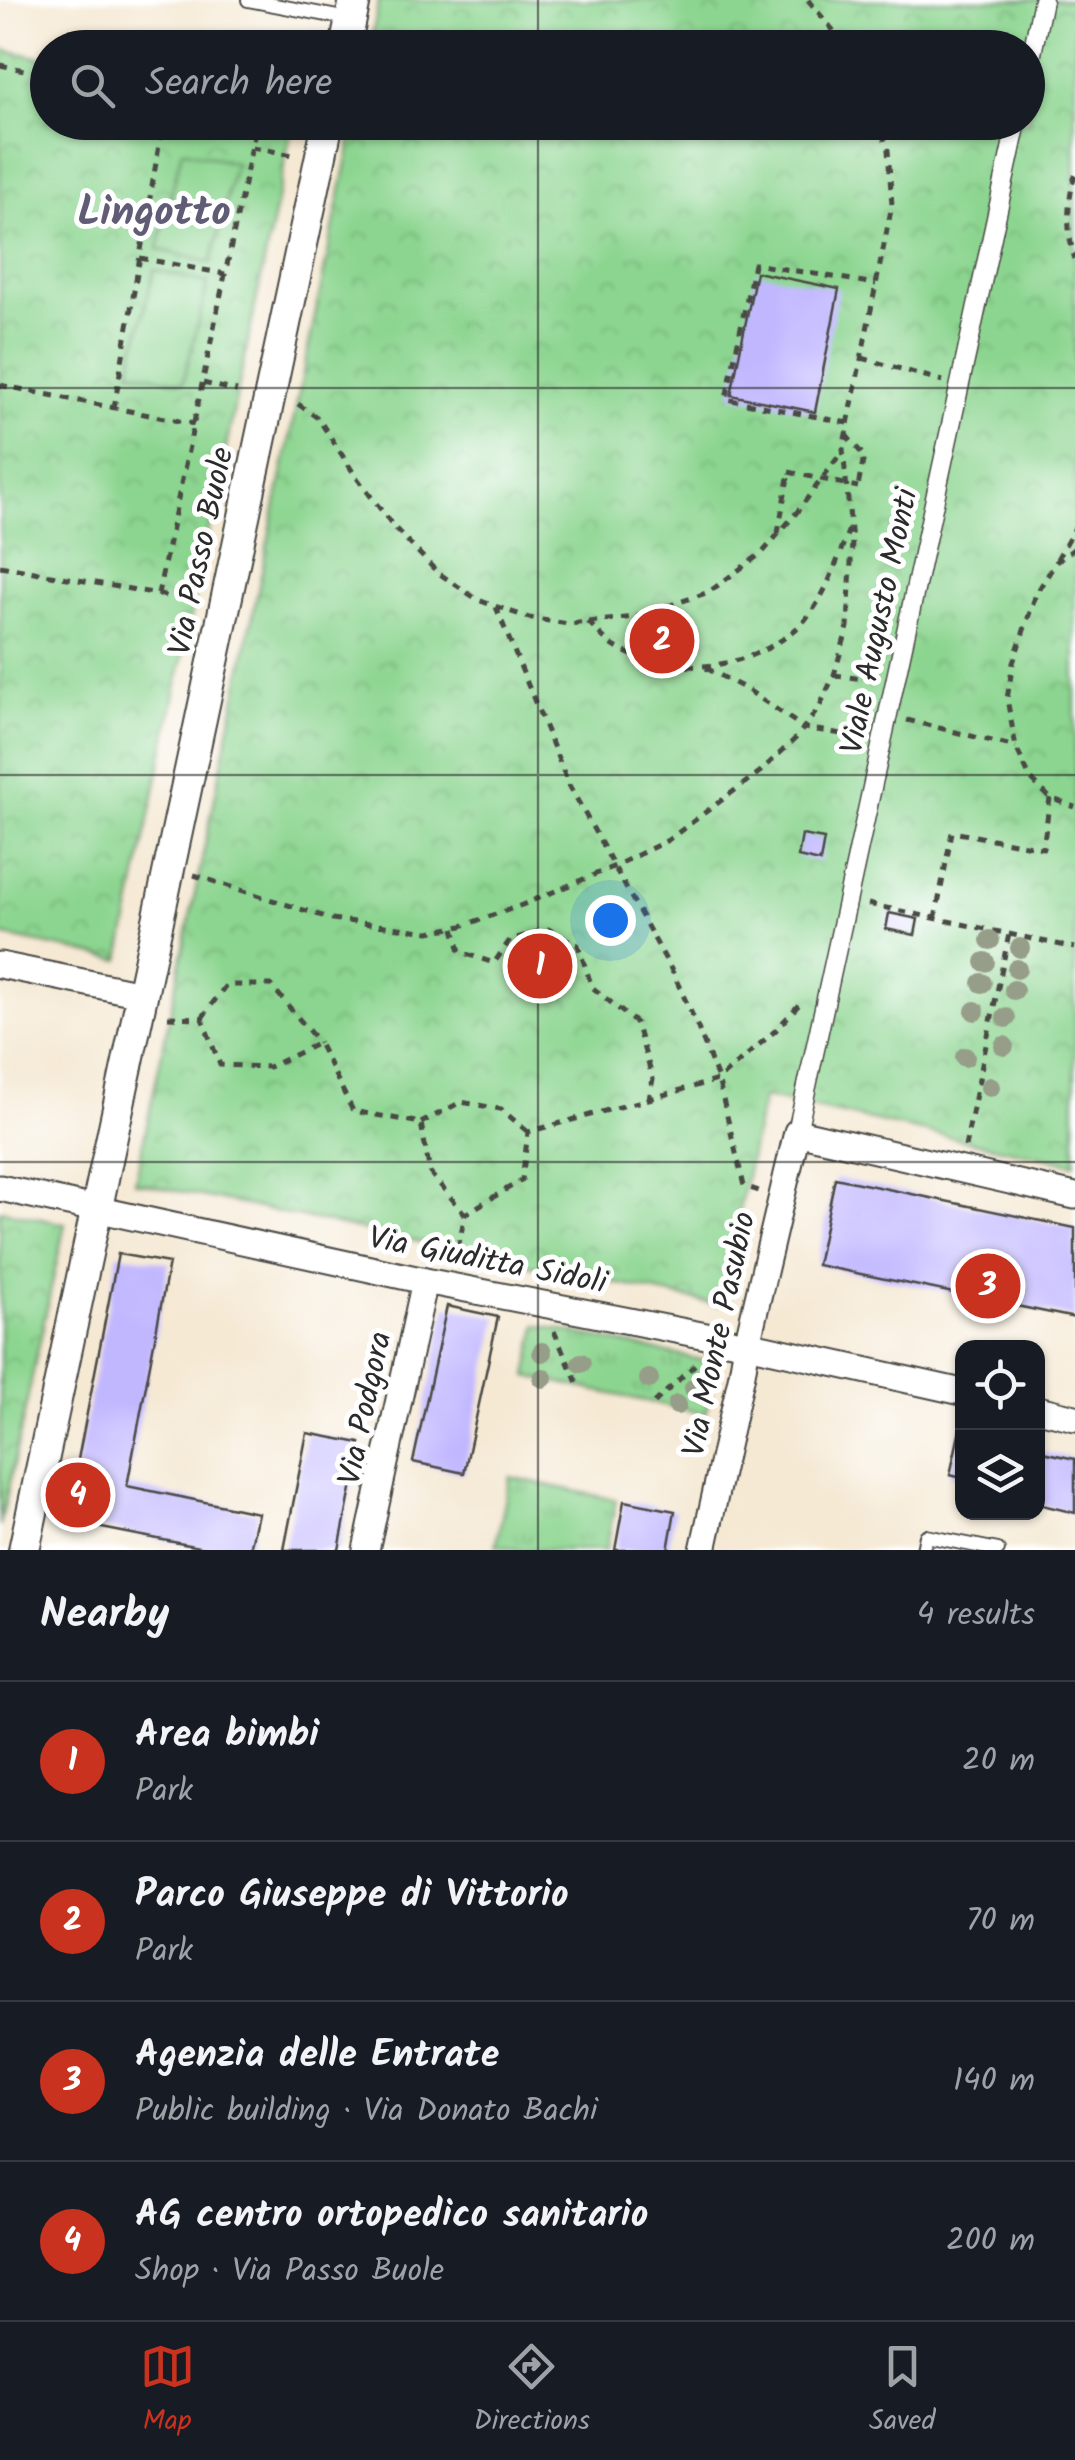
<!DOCTYPE html>
<meta charset="utf-8">
<style>
body{margin:0;font-family:Kalam,sans-serif;background:#20242c;color:#f1f3f6}
.controls{position:absolute;right:30px;bottom:30px;display:grid;overflow:hidden;border-radius:20px;box-shadow:0 2px 8px #0004}
.controls button{width:90px;height:90px;display:grid;place-items:center;padding:0;border:0;border-bottom:2px solid #363941;background:#171b24;color:#f1f3f6;font:50px sans-serif}
.you{position:absolute;left:610px;top:920px;width:35px;height:35px;margin:-25px;border:8px solid #fff;border-radius:50%;background:#1a73e8;box-shadow:0 0 0 15px #1a73e833}
.badge{display:grid;place-items:center;width:65px;height:65px;border-radius:50%;background:#c8321e;color:#fff;font-size:32px;font-weight:700}
.pin{position:absolute;translate:-50% -50%;border:5px solid #fff;box-shadow:0 2px 10px #0006}
.list{margin:0;padding:0;list-style:none}
h2{display:flex;justify-content:space-between;align-items:center;height:130px;margin:0;padding:0 40px;font-size:42px}
h2 small{font-size:32px;font-weight:400;color:#9ea1a6}
.list li{display:grid;grid-template-columns:65px 1fr auto;gap:30px;align-items:center;box-sizing:border-box;height:160px;padding:0 40px;border-top:2px solid #363941}
.list b{display:block;font-size:38px;white-space:nowrap}
.list p{margin:0;font-size:32px;white-space:nowrap;color:#9ea1a6}
.list em{font-size:32px;font-style:normal;color:#9ea1a6}
.icon{flex:none;width:55px;height:55px;fill:none;stroke:currentColor;stroke-width:2;stroke-linecap:round;stroke-linejoin:round}
.map{position:relative;flex:none;width:1075px;height:1550px;overflow:hidden}
.search{position:absolute;background:#171b24;box-shadow:0 2px 8px #0004;left:30px;right:30px;top:30px;height:110px;display:flex;align-items:center;gap:25px;box-sizing:border-box;padding:0 35px;border-radius:55px;color:#9ea1a6;font-size:38px}
.sheet{height:770px;background:#171b24}
nav{display:flex;justify-content:space-around;align-items:center;box-sizing:border-box;height:140px;border-top:2px solid #363941;background:#171b24;font-size:28px;color:#9ea1a6}
nav a{display:grid;justify-items:center;gap:5px}
nav .on{color:#c8321e}
.map>svg:first-child{display:block}
.grass{fill:url(#grass-tufts);stroke:#5c805e;stroke-width:2.5}
.park{fill:url(#park-crowns);stroke:#5c805e;stroke-width:2.5}
.garden{fill:#8cd590;stroke:#5c805e;stroke-width:2.5}
.building{fill:#c1b7ff}
.lines{fill:none;stroke-linecap:round;stroke-linejoin:round}
.service-casing{stroke:#494844;stroke-width:16}
.pedestrian-casing{stroke:#494844;stroke-width:21}
.minor-casing{stroke:#494844;stroke-width:29}
.tertiary-casing{stroke:#494844;stroke-width:34}
.path{stroke:#494844;stroke-width:5;stroke-dasharray:8 8;stroke-linecap:butt}
.service{stroke:#fff;stroke-width:12}
.pedestrian{stroke:#fff;stroke-width:18}
.minor{stroke:#fff;stroke-width:25}
.tertiary{stroke:#fff;stroke-width:30}
.path-bridge{stroke:#494844;stroke-width:5;stroke-dasharray:8 8;stroke-linecap:butt}
.tree{fill:#969d88}
.grid{fill:none;stroke:#2b2b2b;stroke-width:2.5;stroke-opacity:0.55}
.labels{text-anchor:middle;stroke-width:10;stroke-linejoin:round;paint-order:stroke}
.street-label{font-size:32px;fill:#2b2b2b;stroke:#fff}
.district-label{font-size:42px;font-weight:bold;fill:#605c75;stroke:#fff}
</style>
<div class="map">
<svg width="1075" height="1550" viewBox="0 0 1075 1550">
<defs>
<pattern id="grass-tufts" width="24" height="20" patternUnits="userSpaceOnUse" patternTransform="scale(2.5)"><rect width="24" height="20" fill="#8cd590"/><path d="M3 7l-1-3M5 7V3M7 7l1-3M15 17l-1-3M17 17v-4M19 17l1-3" fill="none" stroke="#79b77c"/></pattern>
<pattern id="park-crowns" width="20" height="18" patternUnits="userSpaceOnUse" patternTransform="scale(2.5)"><rect width="20" height="18" fill="#8cd590"/><path d="M2 6a3 3 0 1 1 6 0M12 15a3 3 0 1 1 6 0" fill="none" stroke="#79b77c"/></pattern>
</defs>
<rect width="100%" height="100%" fill="#fff"/>
<filter id="ink" filterUnits="userSpaceOnUse"><feTurbulence type="fractalNoise" baseFrequency=".01" numOctaves="2"/><feDisplacementMap in="SourceGraphic" scale="20" xChannelSelector="R" yChannelSelector="G"/><feConvolveMatrix kernelMatrix="1 2 1 2 8 2 1 2 1" color-interpolation-filters="sRGB"/></filter>
<filter id="wash" filterUnits="userSpaceOnUse"><feTurbulence type="fractalNoise" baseFrequency=".0048" numOctaves="4" result="noise"/><feDisplacementMap in="SourceGraphic" scale="40" xChannelSelector="R" yChannelSelector="G"/><feGaussianBlur stdDeviation="2.25" result="paint"/><feColorMatrix in="noise" values="0 0 0 0 0 0 0 0 0 0 0 0 0 0 0 0 0 1.4 0 .05"/><feComposite in="paint" operator="in"/></filter>
<g filter="url(#wash)">
<rect width="100%" height="100%" fill="#f5e9d4"/>
<g class="grass">
<polygon points="537,1325 716,1363 706,1414 527,1376"/>
<polygon points="510,1477 616,1500 606,1550 520,1550 496,1545"/>
</g>
<g class="park">
<polygon points="379,0 1075,0 1075,1164 763,1097 719,1305 135,1182 355,123 1028,122 1028,48 370,47"/>
<polygon points="0,49 47,59 48,122 293,123 120,960 0,935"/>
<polygon points="0,1210 65,1224 0,1526"/>
</g>
<g class="garden">
<polygon points="182,150 235,163 211,263 158,249"/>
<polygon points="154,270 208,283 183,383 130,370"/>
</g>
<g id="blocks">
<g class="building">
<polygon points="756,272 839,289 815,412 731,395"/>
<polygon points="802,835 824,839 820,862 798,857"/>
<polygon points="889,913 918,919 915,935 886,929"/>
<polygon points="835,1178 1075,1228 1075,1318 817,1265"/>
<polygon points="118,1254 169,1263 127,1486 258,1513 250,1550 214,1550 66,1521"/>
<polygon points="447,1306 498,1317 464,1473 413,1462"/>
<polygon points="961,1425 962,1426 962,1478 950,1475"/>
<polygon points="307,1433 360,1443 339,1550 284,1550"/>
<polygon points="1038,1451 1075,1459 1075,1513 1038,1504"/>
<polygon points="624,1501 675,1511 668,1550 615,1550"/>
</g>
</g>
</g>
<g filter="url(#ink)">
<use href="#blocks" fill-opacity="0" stroke="#494844" stroke-width="2.5"/>
<g class="lines">
<defs>
<g id="service">
<polyline points="248,0 348,19"/>
<polyline points="923,1550 926,1536 998,1550"/>
</g>
<g id="pedestrian">
<polyline points="1028,73 1043,0"/>
<polyline points="797,1132 1017,122"/>
</g>
<g id="minor">
<polyline points="0,965 141,994"/>
<polyline points="0,1188 425,1281 747,1344 962,1392"/>
<polyline points="1038,1409 1075,1418"/>
<polyline points="366,1550 425,1281"/>
<polyline points="703,1550 742,1374 747,1344 797,1132 1075,1196"/>
</g>
<g id="tertiary">
<polyline points="345,48 355,0"/>
<polyline points="24,1550 328,122"/>
</g>
</defs>
<use href="#service" class="service-casing"/>
<use href="#pedestrian" class="pedestrian-casing"/>
<use href="#minor" class="minor-casing"/>
<use href="#tertiary" class="tertiary-casing"/>
<g class="path">
<polyline points="808,0 833,30 844,48"/>
<polyline points="1073,0 1075,0"/>
<polyline points="0,65 48,75"/>
<polyline points="252,147 293,155"/>
<path d="M1075 175C1067 203 1066 232 1075 259"/>
<polyline points="140,258 225,274"/>
<polyline points="862,358 943,381"/>
<polyline points="203,383 237,391"/>
<polyline points="0,385 194,424"/>
<polyline points="298,404 318,418 357,478 394,527 437,572 478,600 529,618 569,624 636,617 709,592 763,552 797,512 842,452"/>
<polyline points="114,408 163,122"/>
<polyline points="848,423 726,399 754,264 876,284"/>
<polyline points="846,435 864,456 858,487"/>
<polyline points="778,533 789,472"/>
<polyline points="1075,548 1056,562 1036,594 1013,663 1007,699 1016,747 1030,778 1050,798 1075,807"/>
<polyline points="1057,559 1075,528"/>
<polyline points="0,566 158,594 257,122"/>
<polyline points="158,594 199,603"/>
<polyline points="496,607 569,785 672,971 696,1023 718,1079 744,1186 759,1191"/>
<path d="M588 622C597 630 606 642 617 648 674 678 748 671 797 628 825 603 837 560 850 526"/>
<polyline points="706,668 748,690 804,728 862,737"/>
<polyline points="834,675 878,681"/>
<polyline points="907,720 1016,747"/>
<polyline points="194,875 332,919 429,932 462,926 522,905 615,866 668,840 761,771 796,738 819,708 834,675 848,627 852,541 843,449 892,205 888,150 879,122"/>
<polyline points="868,904 1075,948"/>
<polyline points="935,919 952,832 1043,848 1050,798"/>
<polyline points="454,928 460,952 494,963 510,940 548,929 578,945 592,987 636,1023 653,1079 649,1099"/>
<polyline points="168,1017 202,1018 220,1065 269,1067 319,1043 353,1111 421,1123 430,1173 465,1214"/>
<polyline points="202,1018 226,985 271,985 319,1043"/>
<polyline points="421,1123 461,1102 501,1109 528,1132"/>
<polyline points="965,1147 1009,934"/>
<polyline points="455,1263 465,1214 522,1180 528,1132 718,1080 775,1031 803,1000"/>
<polyline points="554,1331 579,1387"/>
<polyline points="654,1403 700,1360"/>
</g>
<use href="#service" class="service"/>
<use href="#pedestrian" class="pedestrian"/>
<use href="#minor" class="minor"/>
<use href="#tertiary" class="tertiary"/>
<polyline class="path-bridge" points="789,472 858,487"/>
</g>
<g class="tree">
<circle cx="990" cy="940" r="10"/>
<circle cx="1020" cy="948" r="10"/>
<circle cx="985" cy="962" r="10"/>
<circle cx="1017" cy="969" r="10"/>
<circle cx="982" cy="983" r="10"/>
<circle cx="1014" cy="990" r="10"/>
<circle cx="975" cy="1011" r="10"/>
<circle cx="1006" cy="1018" r="10"/>
<circle cx="1004" cy="1046" r="10"/>
<circle cx="965" cy="1057" r="10"/>
<circle cx="990" cy="1087" r="10"/>
<circle cx="542" cy="1352" r="10"/>
<circle cx="581" cy="1363" r="10"/>
<circle cx="543" cy="1378" r="10"/>
<circle cx="649" cy="1379" r="10"/>
<circle cx="694" cy="1388" r="10"/>
<circle cx="677" cy="1405" r="10"/>
</g>
</g>
<path class="grid" d="M538 0V48M538 122V1550M0 388H1075M0 775H1075M0 1162H1075"/>
<g class="labels">
<g class="street-label">
<text transform="translate(200 551) rotate(-78)" y="11">Via Passo Buole</text>
<text transform="translate(878 621) rotate(-78)" y="11">Viale Augusto Monti</text>
<text transform="translate(488 1259) rotate(11)" y="11">Via Giuditta Sidoli</text>
<text transform="translate(718 1334) rotate(-78)" y="11">Via Monte Pasubio</text>
<text transform="translate(364 1408) rotate(-78)" y="11">Via Podgora</text>
</g>
<g class="district-label">
<text x="154" y="225">Lingotto</text>
</g>
</g>
</svg>
<div class="controls">
<button><svg class="icon" aria-label="locate" viewBox="0 0 24 24"><circle cx="12" cy="12" r="6"/><path d="M12 2v4M12 18v4M2 12h4M18 12h4"/></svg></button>
<button><svg class="icon" aria-label="layers" viewBox="0 0 24 24"><path d="M12 4l9 5-9 5-9-5zM3 14l9 5 9-5"/></svg></button>
</div>
<div class="you"></div>
<div class="pin badge" style="left:540px;top:966px">1</div>
<div class="pin badge" style="left:662px;top:641px">2</div>
<div class="pin badge" style="left:988px;top:1286px">3</div>
<div class="pin badge" style="left:78px;top:1495px">4</div>
<div class="search"><svg class="icon" aria-label="search" viewBox="0 0 24 24"><circle cx="10" cy="10" r="6"/><path d="M15 15l6 6"/></svg>Search here</div>
</div>
<section class="sheet">
<h2>Nearby<small>4 results</small></h2>
<ul class="list">
<li><span class="badge">1</span><div><b>Area bimbi</b><p>Park</p></div><em>20 m</em></li>
<li><span class="badge">2</span><div><b>Parco Giuseppe di Vittorio</b><p>Park</p></div><em>70 m</em></li>
<li><span class="badge">3</span><div><b>Agenzia delle Entrate</b><p>Public building · Via Donato Bachi</p></div><em>140 m</em></li>
<li><span class="badge">4</span><div><b>AG centro ortopedico sanitario</b><p>Shop · Via Passo Buole</p></div><em>200 m</em></li>
</ul>
</section>
<nav>
<a class="on"><svg class="icon" aria-label="map" viewBox="0 0 24 24"><path d="M3 6l6-2 6 2 6-2v14l-6 2-6-2-6 2zM9 4v14M15 6v14"/></svg>Map</a>
<a><svg class="icon" aria-label="directions" viewBox="0 0 24 24"><path d="M12 3l9 9-9 9-9-9zM9 14v-3h6M13 9l2 2-2 2"/></svg>Directions</a>
<a><svg class="icon" aria-label="saved" viewBox="0 0 24 24"><path d="M7 4h10v16l-5-4-5 4z"/></svg>Saved</a>
</nav>
